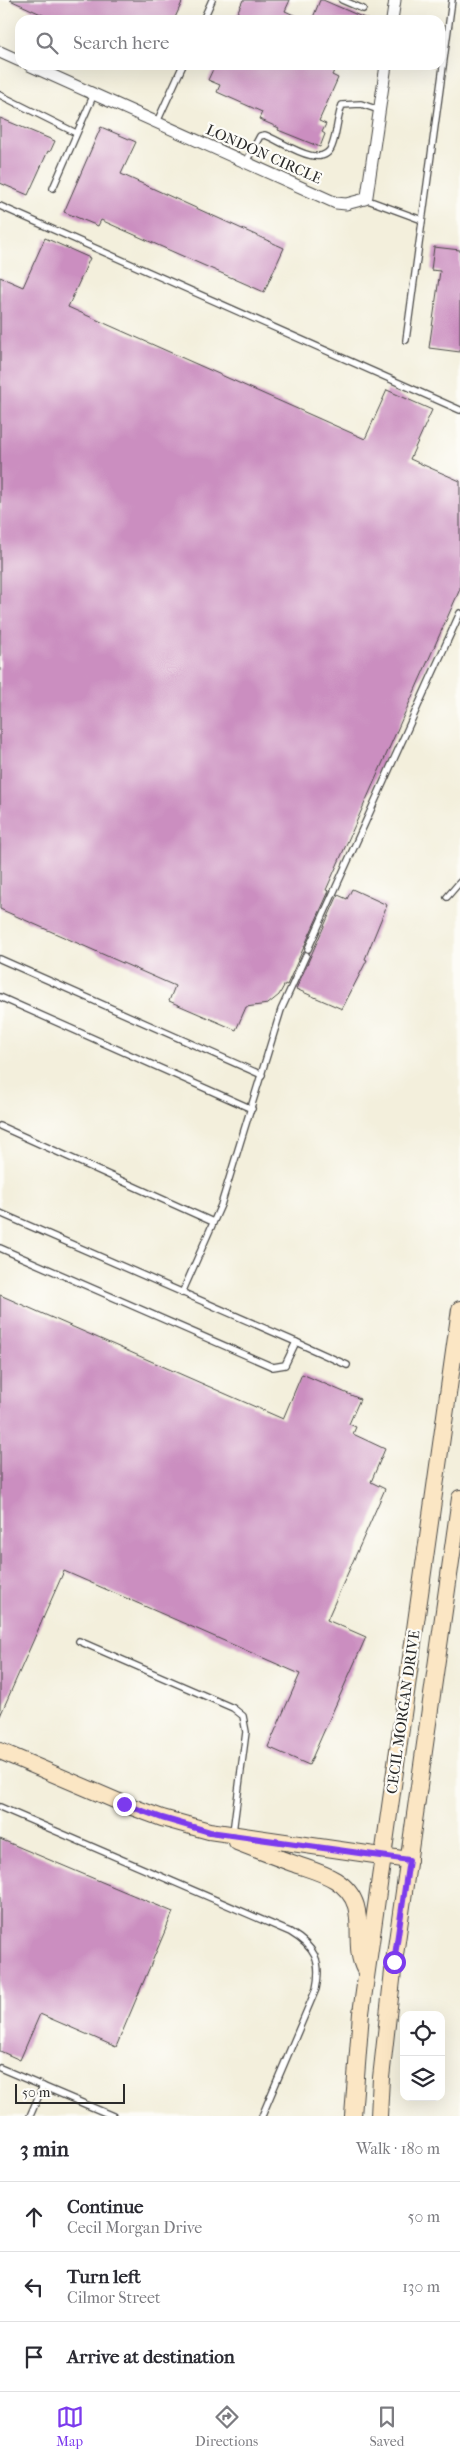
<!DOCTYPE html>
<meta charset="utf-8">
<style>
body{margin:0;font-family:"IM FELL French Canon",serif;background:#f7f7f7;color:#2b2b33}
.controls{position:absolute;right:15px;bottom:15px;display:grid;overflow:hidden;border-radius:10px;box-shadow:0 5px 20px #0002}
.controls button{width:45px;height:45px;display:grid;place-items:center;padding:0;border:0;border-bottom:1px solid #e1e1e2;background:#fff;color:#2b2b33;font:25px sans-serif}
.scale{position:absolute;left:15px;bottom:12px;width:110px;box-sizing:border-box;padding-left:5px;border:2px solid #2b2b2b;border-top:0;font-size:14px;line-height:18px;white-space:nowrap;color:#2b2b2b;-webkit-text-stroke:4px #fdfcf7;paint-order:stroke}
.stop{position:absolute;width:15px;height:15px;margin:-11px;border:4px solid #7c3aed;border-radius:50%;background:#fff}
.stop.end{background:#7c3aed;border-color:#fff;box-shadow:0 1px 5px #0008}
.list{margin:0;padding:0;list-style:none}
h2{display:flex;justify-content:space-between;align-items:center;height:65px;margin:0;padding:0 20px;font-size:21px}
h2 small{font-size:16px;font-weight:400;color:#7c7c81}
.list li{display:grid;grid-template-columns:32px 1fr auto;gap:15px;align-items:center;box-sizing:border-box;height:70px;padding:0 20px;border-top:1px solid #e1e1e2}
.list b{display:block;font-size:19px;white-space:nowrap}
.list p{margin:0;font-size:16px;white-space:nowrap;color:#7c7c81}
.list em{font-size:16px;font-style:normal;color:#7c7c81}
.icon{flex:none;width:28px;height:28px;fill:none;stroke:currentColor;stroke-width:2;stroke-linecap:round;stroke-linejoin:round}
.map{position:relative;flex:none;width:460px;height:2116px;overflow:hidden}
.search{position:absolute;background:#fff;box-shadow:0 5px 20px #0002;left:15px;right:15px;top:15px;height:55px;display:flex;align-items:center;gap:12px;box-sizing:border-box;padding:0 18px;border-radius:15px;color:#7c7c81;font-size:19px}
.sheet{height:275px;background:#fff}
nav{display:flex;justify-content:space-around;align-items:center;box-sizing:border-box;height:70px;border-top:1px solid #e1e1e2;background:#fff;font-size:14px;color:#7c7c81}
nav a{display:grid;justify-items:center;gap:2px}
nav .on{color:#7c3aed}
.map>svg:first-child{display:block}
.building{fill:#cb8ec0}
.lines{fill:none;stroke-linecap:round;stroke-linejoin:round}
.lane-casing{stroke:#494846;stroke-width:8}
.street-casing{stroke:#494846;stroke-width:13}
.secondary-casing{stroke:#494846;stroke-width:18}
.lane{stroke:#fff;stroke-width:5.5}
.street{stroke:#fff;stroke-width:11}
.secondary{stroke:#fbe6c4;stroke-width:16}
.route{stroke:#7c3aed;stroke-width:6}
.labels{text-anchor:middle;stroke-width:4.5;stroke-linejoin:round;paint-order:stroke}
.street-label{font-size:15px;fill:#2b2b2b;stroke:#fdfcf7}
</style>
<div class="map">
<svg width="460" height="2116" viewBox="0 0 460 2116">
<rect width="100%" height="100%" fill="#fdfcf7"/>
<filter id="ink" filterUnits="userSpaceOnUse"><feTurbulence type="fractalNoise" baseFrequency=".02" numOctaves="2"/><feDisplacementMap in="SourceGraphic" scale="10" xChannelSelector="R" yChannelSelector="G"/><feConvolveMatrix kernelMatrix="1 2 1 2 8 2 1 2 1" color-interpolation-filters="sRGB"/></filter>
<filter id="wash" filterUnits="userSpaceOnUse"><feTurbulence type="fractalNoise" baseFrequency=".0096" numOctaves="4" result="noise"/><feDisplacementMap in="SourceGraphic" scale="20" xChannelSelector="R" yChannelSelector="G"/><feGaussianBlur stdDeviation="1.12" result="paint"/><feColorMatrix in="noise" values="0 0 0 0 0 0 0 0 0 0 0 0 0 0 0 0 0 1.4 0 .05"/><feComposite in="paint" operator="in"/></filter>
<g filter="url(#wash)">
<rect width="100%" height="100%" fill="#f3efdc"/>
<g id="blocks">
<g class="building">
<polygon points="10,0 183,0 174,20 54,20"/>
<polygon points="243,0 290,0 285,11 305,20 234,20"/>
<polygon points="320,0 323,0 369,20 312,20"/>
<polygon points="215,65 337,65 332,75 338,78 319,121 326,124 322,132 325,134 320,147 278,130 279,128 259,119 262,112 217,92 220,85 208,80"/>
<polygon points="0,118 55,141 50,152 48,151 28,195 0,183"/>
<polygon points="101,127 136,142 121,174 284,248 264,292 101,220 98,226 64,212"/>
<polygon points="45,238 90,258 68,307 365,439 387,390 432,410 410,459 460,481 460,589 326,890 329,891 287,985 285,984 279,995 268,1004 246,1007 236,1030 169,1001 175,986 0,909 0,277 23,287"/>
<polygon points="434,247 460,250 460,352 429,348 440,271 431,270"/>
<polygon points="352,889 387,905 365,959 367,960 342,1009 296,989 338,895 347,899"/>
<polygon points="0,1295 283,1419 302,1374 360,1399 349,1424 356,1427 353,1434 385,1449 371,1482 385,1489 327,1620 366,1637 309,1765 268,1747 300,1674 64,1571 0,1716"/>
<polygon points="0,1839 173,1912 116,2047 40,2014 20,2060 0,2051"/>
</g>
</g>
</g>
<g filter="url(#ink)">
<use href="#blocks" fill-opacity="0" stroke="#494846" stroke-width="1"/>
<g class="lines">
<defs>
<g id="lane">
<polyline points="342,0 363,9"/>
<polyline points="203,20 212,0"/>
<polyline points="0,95 76,133"/>
<polyline points="157,122 183,65"/>
<path d="M246 162 260 136 265 135C282 141 322 172 332 146 337 133 337 118 342 105L361 104 379 110"/>
<polyline points="53,188 94,94"/>
<polyline points="365,199 422,220"/>
<polyline points="0,206 460,410"/>
<polyline points="406,340 452,0"/>
<polyline points="447,897 460,882"/>
<polyline points="308,949 460,613"/>
<polyline points="0,959 262,1075"/>
<polyline points="0,997 252,1109"/>
<polyline points="0,1126 213,1222"/>
<polyline points="0,1213 296,1342 285,1365 273,1367 0,1248"/>
<polyline points="182,1293 221,1205 281,1010 306,955"/>
<polyline points="296,1342 347,1365"/>
<polyline points="79,1641 233,1708 243,1716 246,1732 233,1832"/>
<path d="M0 1807 290 1932C315 1947 322 1961 316 1989L262 2116"/>
<polyline points="0,2068 113,2116"/>
<polyline points="30,2116 43,2086"/>
</g>
<g id="street">
<polyline points="392,20 395,0"/>
<polyline points="0,52 20,61"/>
<polyline points="29,65 336,203 346,204 365,199 367,196 386,65"/>
</g>
<g id="secondary">
<polyline points="0,1751 124,1804 162,1818 209,1831 409,1860"/>
<path d="M237 1842C255 1849 273 1856 292 1863 316 1872 347 1877 356 1906 362 1928 354 1950 365 1970"/>
<polyline points="353,2116 361,2013 460,1309"/>
<polyline points="379,2116 381,2078 394,1962 460,1498"/>
</g>
</defs>
<use href="#lane" class="lane-casing"/>
<use href="#street" class="street-casing"/>
<use href="#secondary" class="secondary-casing"/>
<use href="#lane" class="lane"/>
<use href="#street" class="street"/>
<use href="#secondary" class="secondary"/>
</g>
</g>
<g class="lines" filter="url(#ink)">
<polyline class="route" points="124,1804 162,1818 210,1832 409,1860 394,1962"/>
</g>
<g class="labels">
<g class="street-label">
<text transform="translate(264 154) rotate(24)" y="5">LONDON CIRCLE</text>
<text transform="translate(403 1712) rotate(-82)" y="5">CECIL MORGAN DRIVE</text>
</g>
</g>
</svg>
<div class="controls">
<button><svg class="icon" aria-label="locate" viewBox="0 0 24 24"><circle cx="12" cy="12" r="6"/><path d="M12 2v4M12 18v4M2 12h4M18 12h4"/></svg></button>
<button><svg class="icon" aria-label="layers" viewBox="0 0 24 24"><path d="M12 4l9 5-9 5-9-5zM3 14l9 5 9-5"/></svg></button>
</div>
<div class="scale">50 m</div>
<div class="stop" style="left:394px;top:1962px"></div>
<div class="stop end" style="left:124px;top:1804px"></div>
<div class="search"><svg class="icon" aria-label="search" viewBox="0 0 24 24"><circle cx="10" cy="10" r="6"/><path d="M15 15l6 6"/></svg>Search here</div>
</div>
<section class="sheet">
<h2>3 min<small>Walk · 180 m</small></h2>
<ul class="list">
<li><svg class="icon" aria-label="ahead" viewBox="0 0 24 24"><path d="M12 20V5M6 11l6-6 6 6"/></svg><div><b>Continue</b><p>Cecil Morgan Drive</p></div><em>50 m</em></li>
<li><svg class="icon" aria-label="left" viewBox="0 0 24 24"><path d="M17 20v-9H6M10 6l-5 5 5 5"/></svg><div><b>Turn left</b><p>Cilmor Street</p></div><em>130 m</em></li>
<li><svg class="icon" aria-label="arrive" viewBox="0 0 24 24"><path d="M6 21V4h12l-3 4 3 4H6"/></svg><div><b>Arrive at destination</b></div></li>
</ul>
</section>
<nav>
<a class="on"><svg class="icon" aria-label="map" viewBox="0 0 24 24"><path d="M3 6l6-2 6 2 6-2v14l-6 2-6-2-6 2zM9 4v14M15 6v14"/></svg>Map</a>
<a><svg class="icon" aria-label="directions" viewBox="0 0 24 24"><path d="M12 3l9 9-9 9-9-9zM9 14v-3h6M13 9l2 2-2 2"/></svg>Directions</a>
<a><svg class="icon" aria-label="saved" viewBox="0 0 24 24"><path d="M7 4h10v16l-5-4-5 4z"/></svg>Saved</a>
</nav>
